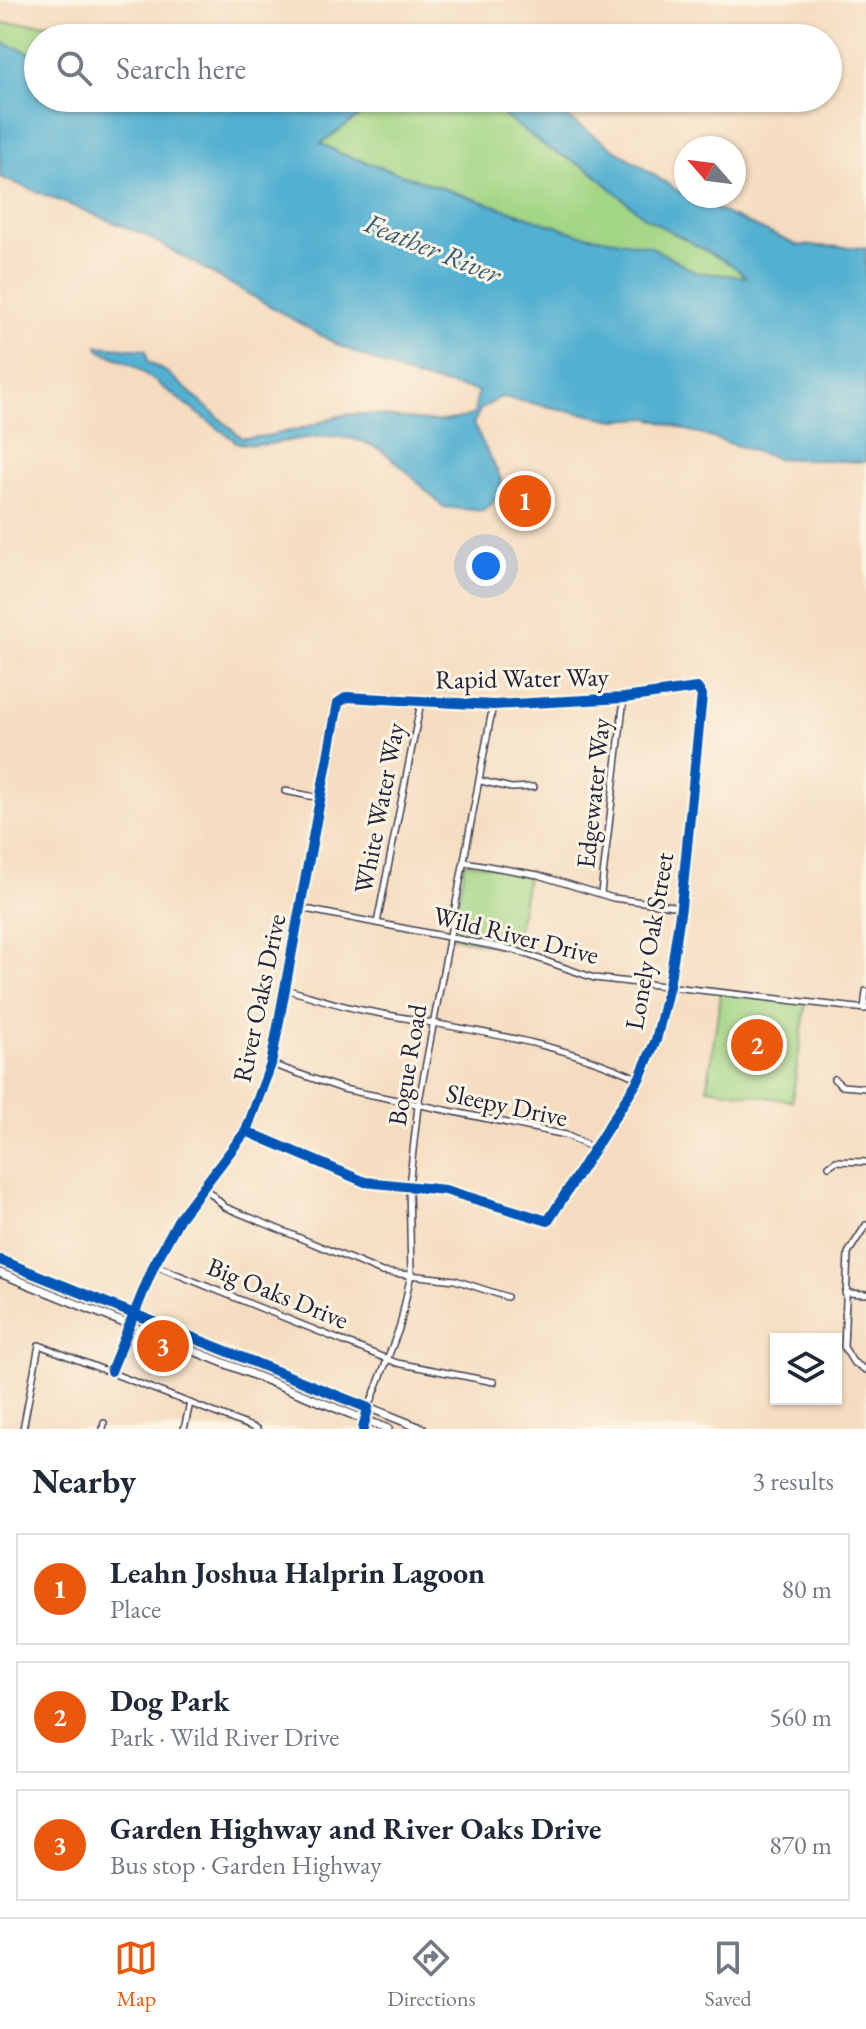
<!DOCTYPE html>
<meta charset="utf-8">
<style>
body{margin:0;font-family:"EB Garamond",serif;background:#f2f2f3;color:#1f2937}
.controls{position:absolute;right:24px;bottom:24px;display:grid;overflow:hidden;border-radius:0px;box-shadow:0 2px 6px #0004}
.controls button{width:72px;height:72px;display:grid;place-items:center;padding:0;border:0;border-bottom:2px solid #e0e1e3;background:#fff;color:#1f2937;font:40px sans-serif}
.compass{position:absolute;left:674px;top:136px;width:72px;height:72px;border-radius:50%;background:#fff;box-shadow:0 2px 6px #0004;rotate:298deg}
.you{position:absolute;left:486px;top:566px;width:28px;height:28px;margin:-20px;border:6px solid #fff;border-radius:50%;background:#1a73e8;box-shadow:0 0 0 12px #1a73e833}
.badge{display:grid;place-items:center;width:52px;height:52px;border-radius:50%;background:#ea580c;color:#fff;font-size:26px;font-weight:700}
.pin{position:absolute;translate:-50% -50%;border:4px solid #fff;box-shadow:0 2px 8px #0006}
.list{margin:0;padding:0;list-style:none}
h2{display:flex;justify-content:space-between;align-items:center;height:104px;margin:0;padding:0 32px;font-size:34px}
h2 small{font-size:26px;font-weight:400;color:#747a83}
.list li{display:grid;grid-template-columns:52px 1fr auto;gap:24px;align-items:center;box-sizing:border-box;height:112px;margin:0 16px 16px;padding:0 16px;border:2px solid #e0e1e3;border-radius:0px}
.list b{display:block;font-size:30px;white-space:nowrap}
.list p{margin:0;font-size:26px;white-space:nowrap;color:#747a83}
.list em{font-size:26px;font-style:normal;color:#747a83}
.icon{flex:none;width:44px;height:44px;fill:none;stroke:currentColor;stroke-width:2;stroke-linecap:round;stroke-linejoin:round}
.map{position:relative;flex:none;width:866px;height:1429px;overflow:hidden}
.search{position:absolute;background:#fff;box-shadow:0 2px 6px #0004;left:24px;right:24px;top:24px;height:88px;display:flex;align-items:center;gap:20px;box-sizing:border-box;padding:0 28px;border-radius:44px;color:#747a83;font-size:30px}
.sheet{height:488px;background:#fff}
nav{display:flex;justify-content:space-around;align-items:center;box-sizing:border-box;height:112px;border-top:2px solid #e0e1e3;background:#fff;font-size:22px;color:#747a83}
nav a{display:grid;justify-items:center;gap:4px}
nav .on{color:#ea580c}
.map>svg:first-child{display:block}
.green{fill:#a2d584;stroke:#627c60;stroke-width:2}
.water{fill:#52b0d1;stroke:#3a6986;stroke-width:2}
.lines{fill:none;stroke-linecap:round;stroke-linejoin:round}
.street-casing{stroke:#423e4f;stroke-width:8}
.secondary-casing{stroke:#423e4f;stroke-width:10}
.street{stroke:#fff;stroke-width:5}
.secondary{stroke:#fff;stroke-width:7}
.cycleway-casing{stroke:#fcf5e5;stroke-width:15}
.cycleway{stroke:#0057b8;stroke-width:10}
.labels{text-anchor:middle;stroke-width:6;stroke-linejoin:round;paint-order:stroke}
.street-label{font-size:26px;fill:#22223b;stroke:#fcf5e5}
.water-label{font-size:28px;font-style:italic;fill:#355b77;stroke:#fcf5e5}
</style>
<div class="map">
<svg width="866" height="1429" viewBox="0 0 866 1429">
<rect width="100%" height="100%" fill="#fcf5e5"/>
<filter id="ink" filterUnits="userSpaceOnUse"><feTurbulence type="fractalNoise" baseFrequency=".0125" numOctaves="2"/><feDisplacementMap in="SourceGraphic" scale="16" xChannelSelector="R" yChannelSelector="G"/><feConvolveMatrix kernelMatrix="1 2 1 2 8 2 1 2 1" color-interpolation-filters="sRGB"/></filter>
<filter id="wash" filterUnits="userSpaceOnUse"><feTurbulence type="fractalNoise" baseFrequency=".006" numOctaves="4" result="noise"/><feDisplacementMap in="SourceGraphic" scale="32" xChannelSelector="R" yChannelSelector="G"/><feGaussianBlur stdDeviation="1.8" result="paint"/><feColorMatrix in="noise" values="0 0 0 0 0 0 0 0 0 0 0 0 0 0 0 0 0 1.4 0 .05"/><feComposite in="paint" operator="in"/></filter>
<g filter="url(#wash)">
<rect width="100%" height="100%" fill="#f5dcc0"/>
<g class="green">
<polygon points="0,23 62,24 128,38 38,38 38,67 0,55"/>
<polygon points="145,98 511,98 775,278 669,282"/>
<polygon points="465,862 528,873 514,950 451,937"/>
<polygon points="721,992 806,1002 792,1101 707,1088"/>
</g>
<path class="water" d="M0 42 38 55V98H385L321 143 342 154 579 234 650 246 696 272 746 277 732 265 644 217 590 170 549 149 479 98H537L686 196 797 245 866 248V462L776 458 649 418 615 420 501 397 480 410 473 424 501 479 502 494 484 511 443 507C396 463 378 428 306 438 283 441 260 448 238 443L133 365 101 351 97 346 146 350 148 362 168 373 242 438C262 438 284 433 303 428 319 424 334 415 351 414 392 412 432 431 474 414L478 391 415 378 338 345 143 234 0 177Z"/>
</g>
<g filter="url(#ink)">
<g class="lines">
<defs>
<g id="street">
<polyline points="481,781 511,788 534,787"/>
<polyline points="285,791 320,798"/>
<polyline points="465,862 538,875 613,898 681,907"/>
<polyline points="601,893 624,698"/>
<polyline points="300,908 514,950 594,978 866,1009"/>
<polyline points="377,923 421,702"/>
<path d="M285 989C311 996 336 1005 362 1010 457 1029 550 1038 639 1079"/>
<polyline points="864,1009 866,991"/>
<polyline points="271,1064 343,1089 566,1135 595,1149"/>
<polyline points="834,1079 842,1086 866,1088"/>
<polyline points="829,1166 836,1161 866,1162"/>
<polyline points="204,1187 225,1207 382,1272 455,1280 507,1297"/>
<polyline points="866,1225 848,1253 844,1347 853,1362 866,1370"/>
<polyline points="154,1265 397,1363 494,1382"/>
<polyline points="845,1293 866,1294"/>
<polyline points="111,1371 154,1265 179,1219 246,1131 271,1064 338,703 347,697 493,705 624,698 697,688 702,695 681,907 669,986 656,1040 639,1079 548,1221 445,1190 365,1182 246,1131"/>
<polyline points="369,1407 400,1326 411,1274 409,1186 418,1106 493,705"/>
<polyline points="23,1429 39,1345 257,1429"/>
<polyline points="103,1429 104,1423"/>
<polyline points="184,1429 190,1403"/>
</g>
<g id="secondary">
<polyline points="0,1260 423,1429"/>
<polyline points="0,1273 388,1429"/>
<polyline points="363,1429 368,1408"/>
</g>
</defs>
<use href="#street" class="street-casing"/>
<use href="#secondary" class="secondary-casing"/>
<use href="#street" class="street"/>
<use href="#secondary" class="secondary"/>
<defs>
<g id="cycleway">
<polyline points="0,1260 368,1408 363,1429"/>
<polyline points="111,1371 154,1265 179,1219 246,1131 271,1064 338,703 347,697 493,705 624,698 697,688 702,695 681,907 669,986 656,1040 639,1079 548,1221 445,1190 365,1182 246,1131"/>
</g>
</defs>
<use href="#cycleway" class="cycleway-casing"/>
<use href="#cycleway" class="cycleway"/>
</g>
</g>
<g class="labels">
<g class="street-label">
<text transform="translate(522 678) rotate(-1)" y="9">Rapid Water Way</text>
<text transform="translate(593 793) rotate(-84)" y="9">Edgewater Way</text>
<text transform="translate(379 808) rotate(-79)" y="9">White Water Way</text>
<text transform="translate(516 935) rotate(14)" y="9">Wild River Drive</text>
<text transform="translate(649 941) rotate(-80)" y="9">Lonely Oak Street</text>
<text transform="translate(259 998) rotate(-78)" y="9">River Oaks Drive</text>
<text transform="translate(407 1065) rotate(-80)" y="9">Bogue Road</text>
<text transform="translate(507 1105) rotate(12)" y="9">Sleepy Drive</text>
<text transform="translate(278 1293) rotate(22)" y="9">Big Oaks Drive</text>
</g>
<g class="water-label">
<text transform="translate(433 248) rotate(22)" y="10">Feather River</text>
</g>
</g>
</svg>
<div class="controls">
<button><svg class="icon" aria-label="layers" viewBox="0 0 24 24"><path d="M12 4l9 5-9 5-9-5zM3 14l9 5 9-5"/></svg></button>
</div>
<svg class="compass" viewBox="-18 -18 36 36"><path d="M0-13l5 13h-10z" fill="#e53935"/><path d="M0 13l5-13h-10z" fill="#747a83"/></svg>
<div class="you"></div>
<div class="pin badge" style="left:525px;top:501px">1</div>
<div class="pin badge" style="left:757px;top:1045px">2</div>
<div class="pin badge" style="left:163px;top:1346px">3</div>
<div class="search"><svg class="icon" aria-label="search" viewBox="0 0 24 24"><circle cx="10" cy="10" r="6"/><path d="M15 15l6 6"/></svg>Search here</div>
</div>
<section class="sheet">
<h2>Nearby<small>3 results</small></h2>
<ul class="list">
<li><span class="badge">1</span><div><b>Leahn Joshua Halprin Lagoon</b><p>Place</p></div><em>80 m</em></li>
<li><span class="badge">2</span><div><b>Dog Park</b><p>Park · Wild River Drive</p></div><em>560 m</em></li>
<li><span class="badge">3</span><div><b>Garden Highway and River Oaks Drive</b><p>Bus stop · Garden Highway</p></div><em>870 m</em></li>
</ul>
</section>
<nav>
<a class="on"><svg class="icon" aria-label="map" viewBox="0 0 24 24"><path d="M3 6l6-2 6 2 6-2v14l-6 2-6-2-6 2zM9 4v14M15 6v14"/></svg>Map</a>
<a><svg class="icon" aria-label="directions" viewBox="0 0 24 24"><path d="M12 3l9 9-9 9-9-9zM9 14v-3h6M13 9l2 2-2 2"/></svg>Directions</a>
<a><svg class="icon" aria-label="saved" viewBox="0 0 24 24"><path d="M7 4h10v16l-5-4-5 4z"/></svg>Saved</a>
</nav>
